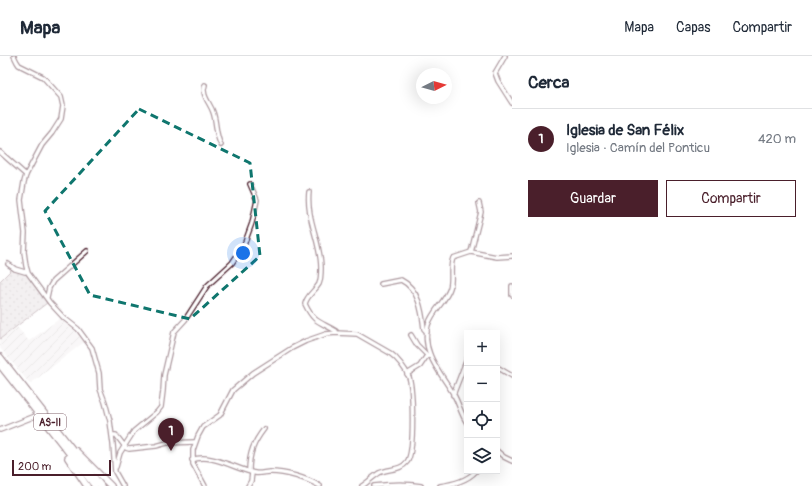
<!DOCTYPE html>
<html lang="es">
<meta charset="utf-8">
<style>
body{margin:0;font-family:Pangolin,sans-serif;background:#f2f2f3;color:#1f2937}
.controls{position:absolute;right:12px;bottom:12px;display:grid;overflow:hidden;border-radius:0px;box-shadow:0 4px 16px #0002}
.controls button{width:36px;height:36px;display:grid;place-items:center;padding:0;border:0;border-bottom:1px solid #e0e1e3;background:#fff;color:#1f2937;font:20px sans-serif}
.compass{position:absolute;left:416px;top:12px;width:36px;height:36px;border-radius:50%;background:#fff;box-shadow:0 4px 16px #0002;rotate:85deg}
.scale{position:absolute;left:12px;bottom:10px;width:99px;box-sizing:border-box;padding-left:4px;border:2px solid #4a1f2b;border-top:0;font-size:11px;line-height:14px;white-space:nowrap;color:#4a1f2b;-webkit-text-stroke:3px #fff;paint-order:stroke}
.you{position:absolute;left:243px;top:197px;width:14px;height:14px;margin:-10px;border:3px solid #fff;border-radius:50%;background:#1a73e8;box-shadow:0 0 0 6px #1a73e833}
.badge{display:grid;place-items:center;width:26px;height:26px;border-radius:50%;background:#4a1f2b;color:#fff;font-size:13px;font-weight:700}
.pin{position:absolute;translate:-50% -33px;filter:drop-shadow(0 1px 2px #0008)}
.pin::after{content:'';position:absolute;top:21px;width:14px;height:12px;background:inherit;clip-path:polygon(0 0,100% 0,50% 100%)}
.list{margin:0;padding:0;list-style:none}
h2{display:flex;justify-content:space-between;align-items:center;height:52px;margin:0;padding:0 16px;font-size:17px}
h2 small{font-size:13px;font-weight:400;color:#747a83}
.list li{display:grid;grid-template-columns:26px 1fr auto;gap:12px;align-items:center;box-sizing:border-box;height:60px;padding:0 16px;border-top:1px solid #e0e1e3}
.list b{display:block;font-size:15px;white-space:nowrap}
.list p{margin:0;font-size:13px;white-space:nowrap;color:#747a83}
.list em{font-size:13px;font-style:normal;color:#747a83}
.actions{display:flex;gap:8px;padding:12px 16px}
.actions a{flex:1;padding:9px 0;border:1px solid #4a1f2b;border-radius:0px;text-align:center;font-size:14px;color:#4a1f2b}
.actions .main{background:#4a1f2b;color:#fff}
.icon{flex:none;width:22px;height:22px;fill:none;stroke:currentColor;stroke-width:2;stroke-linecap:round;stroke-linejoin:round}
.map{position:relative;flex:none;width:512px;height:430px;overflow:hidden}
header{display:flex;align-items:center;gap:24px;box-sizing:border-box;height:56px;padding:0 20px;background:#fff;border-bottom:1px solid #e0e1e3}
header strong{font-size:19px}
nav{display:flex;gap:22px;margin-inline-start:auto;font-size:14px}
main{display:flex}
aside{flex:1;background:#fff}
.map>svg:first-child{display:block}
.industrial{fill:url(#industrial-furrows)}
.green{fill:url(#green-dots);stroke:#987e86}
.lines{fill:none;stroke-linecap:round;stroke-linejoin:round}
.minor-casing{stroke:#4a1f2b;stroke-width:6}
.trunk-casing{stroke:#4a1f2b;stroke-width:8}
.minor{stroke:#fff;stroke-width:3.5}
.trunk{stroke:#fff;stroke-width:5.5}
.marked{fill:none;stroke:#0f766e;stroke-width:3;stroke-dasharray:8 5;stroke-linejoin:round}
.labels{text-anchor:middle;stroke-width:4;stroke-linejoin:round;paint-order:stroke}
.shield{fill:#fff;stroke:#80626b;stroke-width:1}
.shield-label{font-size:10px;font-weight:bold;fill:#4a1f2b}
</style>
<header>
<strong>Mapa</strong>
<nav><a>Mapa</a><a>Capas</a><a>Compartir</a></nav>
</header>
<main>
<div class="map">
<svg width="512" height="430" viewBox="0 0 512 430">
<defs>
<pattern id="industrial-furrows" width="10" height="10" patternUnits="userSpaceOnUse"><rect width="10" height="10" fill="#f2eeef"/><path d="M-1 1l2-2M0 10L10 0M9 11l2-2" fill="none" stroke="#d1cccd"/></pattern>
<pattern id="green-dots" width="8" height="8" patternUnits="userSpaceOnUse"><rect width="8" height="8" fill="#e5dee0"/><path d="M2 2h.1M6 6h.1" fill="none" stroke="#c6bec0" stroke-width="1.8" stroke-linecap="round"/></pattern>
</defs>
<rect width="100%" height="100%" fill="#fff"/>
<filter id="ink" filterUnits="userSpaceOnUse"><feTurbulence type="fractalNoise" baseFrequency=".025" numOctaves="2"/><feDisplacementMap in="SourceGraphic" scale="8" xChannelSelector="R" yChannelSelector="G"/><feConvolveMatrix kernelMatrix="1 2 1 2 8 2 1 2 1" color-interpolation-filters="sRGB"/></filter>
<g filter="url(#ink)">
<polygon class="industrial" points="62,261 84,286 30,328 0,292 0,283 17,271 29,285"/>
<polygon class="green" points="13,212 26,217 47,247 0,283 0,225"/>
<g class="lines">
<defs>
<g id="minor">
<polyline points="14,0 17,6 19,9 43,21 61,41 63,50 61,63 52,77 42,89 26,119 24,126 21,144 25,177 24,196 26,210 28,217 50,247 64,262 78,273 92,292 99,317 100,333 105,346 110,365 113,388 115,416 123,430"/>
<polyline points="505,0 495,17 498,25 512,47"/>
<path d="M205 29C201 39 210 47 213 56 217 67 215 78 221 89"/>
<polyline points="0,96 26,119"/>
<path d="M309 136C306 163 321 186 321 212 321 217 321 223 319 228 315 235 307 239 305 248 314 267 319 265 336 275V277"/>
<polyline points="471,196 481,156 479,147"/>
<polyline points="8,208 15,213 25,216 27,214"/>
<path d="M381 228 401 224C419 233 422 255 424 273L427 276"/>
<polyline points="512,230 512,239"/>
<polyline points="47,241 49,232 53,225 87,195"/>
<polyline points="411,279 417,289 428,300"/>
<polyline points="497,311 512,320"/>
<polyline points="407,318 420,310 426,301 430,299"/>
<polyline points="453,339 467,303"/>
<path d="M467 367C461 358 459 348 454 339 442 318 420 296 428 269 433 254 446 245 450 232 453 222 449 212 453 202L471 196 497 201 512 200"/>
<polyline points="0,374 38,359"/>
<polyline points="112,379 116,379 126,392 129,393 156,390 167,387 195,386"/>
<polyline points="497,395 504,401 512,405"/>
<path d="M192 404C210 396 237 414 255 417 260 418 265 416 270 416 286 416 306 422 320 430"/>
<polyline points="116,411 120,397 134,375 157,356 161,351 163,335 164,319 174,276 185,264 207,230 232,207 244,189 252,167 257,144 250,128"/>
<path d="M249 415C249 397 254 386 264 373"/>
<path d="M205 430 193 408V394L198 380 203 371 220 359 233 334 253 317 292 292 306 285 326 278 336 277 357 278 390 297C397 302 405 312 409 321 413 333 415 396 407 406 400 415 389 412 379 417 373 421 368 426 362 430"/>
<polyline points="248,430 251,425 252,417"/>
<path d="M374 430C390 428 405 427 421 430"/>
<path d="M440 430C453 428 467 425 476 415"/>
</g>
<g id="trunk">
<polyline points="0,301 101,430"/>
<polyline points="0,309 95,430"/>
<polyline points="76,395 111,430"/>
<polyline points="68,402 87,430"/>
</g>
</defs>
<use href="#minor" class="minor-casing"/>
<use href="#trunk" class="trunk-casing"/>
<use href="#minor" class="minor"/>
<use href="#trunk" class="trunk"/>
</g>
</g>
<path d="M0 0H512V430H0ZM139 53 250 107 260 200 190 263 90 239 45 155Z" fill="#fff" fill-opacity=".55" fill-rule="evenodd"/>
<path class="marked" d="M139 53 250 107 260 200 190 263 90 239 45 155Z"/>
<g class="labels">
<rect class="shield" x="34" y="358" width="32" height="16" rx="3"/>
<g class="shield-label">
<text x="50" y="370">AS-II</text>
</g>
</g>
</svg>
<div class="controls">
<button>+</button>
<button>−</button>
<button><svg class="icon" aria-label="locate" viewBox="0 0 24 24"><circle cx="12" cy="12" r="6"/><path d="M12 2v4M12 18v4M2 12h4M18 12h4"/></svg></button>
<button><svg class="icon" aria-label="layers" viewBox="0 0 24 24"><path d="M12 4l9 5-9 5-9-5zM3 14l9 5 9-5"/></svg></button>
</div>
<svg class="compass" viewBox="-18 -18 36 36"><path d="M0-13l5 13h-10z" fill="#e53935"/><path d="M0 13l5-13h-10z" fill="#747a83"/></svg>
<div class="scale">200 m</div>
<div class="you"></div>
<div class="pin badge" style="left:171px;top:395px">1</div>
</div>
<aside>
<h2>Cerca<small></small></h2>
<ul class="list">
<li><span class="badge">1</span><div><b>Iglesia de San Félix</b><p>Iglesia · Camín del Ponticu</p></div><em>420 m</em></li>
</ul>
<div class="actions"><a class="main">Guardar</a><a>Compartir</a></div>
</aside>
</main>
